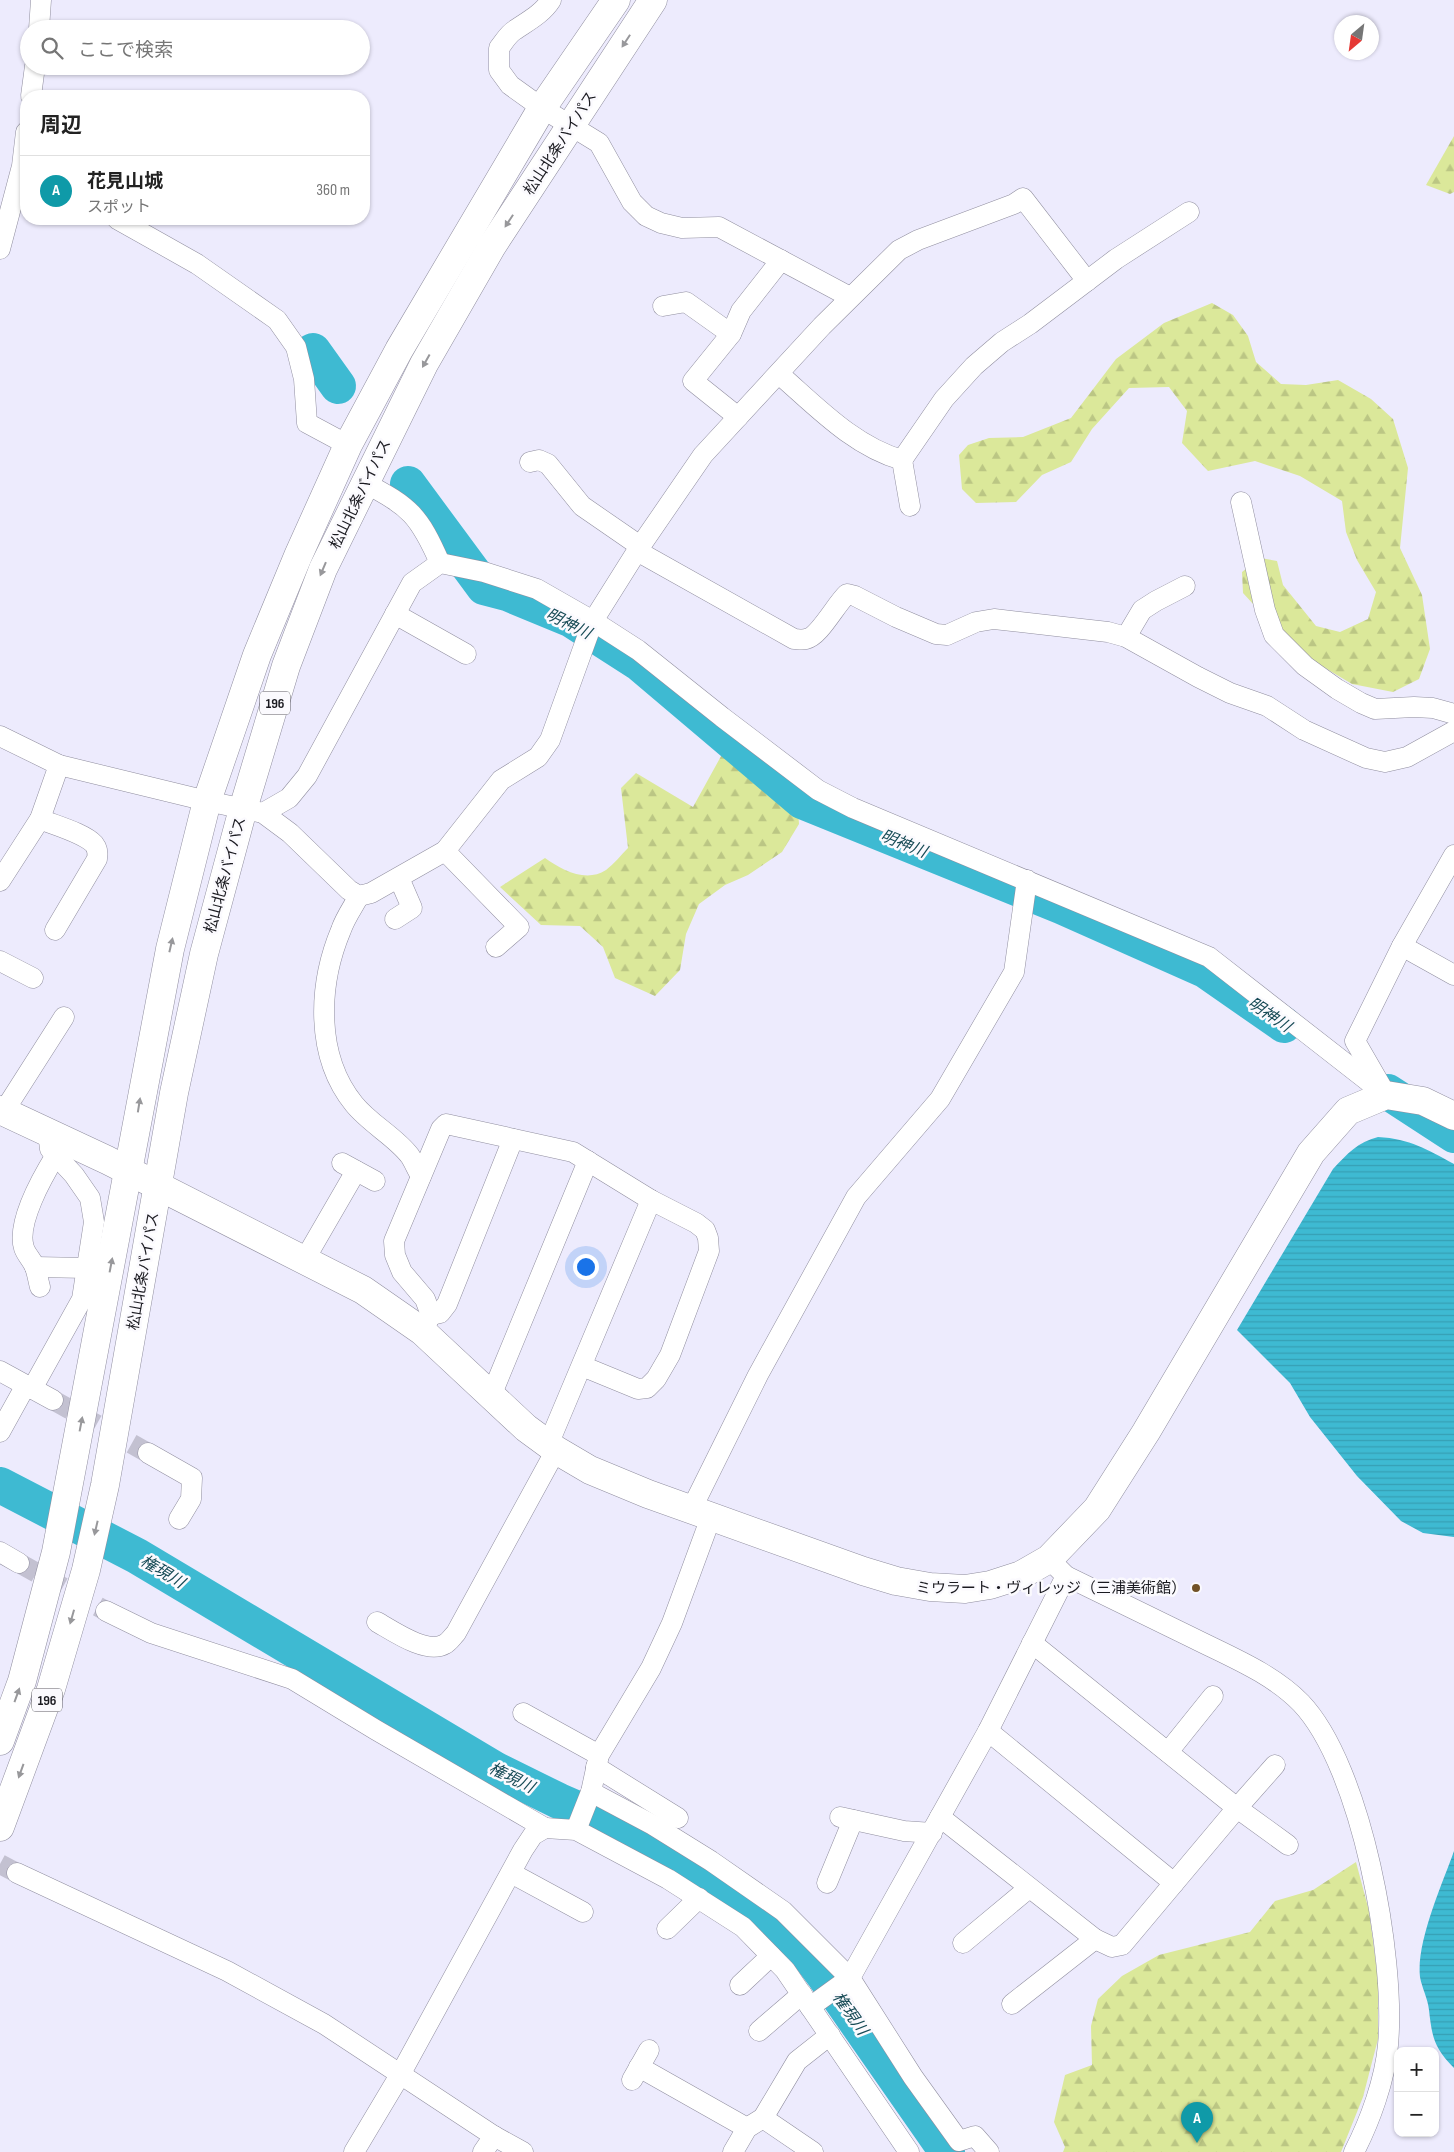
<!DOCTYPE html>
<html lang="ja">
<meta charset="utf-8">
<style>
body{margin:0;font-family:"Sofia Sans Condensed","Noto Sans JP",sans-serif;background:#f2f2f2;color:#222}
.controls{position:absolute;right:15px;bottom:15px;display:grid;overflow:hidden;border-radius:10px;box-shadow:0 1px 4px #0004}
.controls button{width:45px;height:45px;display:grid;place-items:center;padding:0;border:0;border-bottom:1px solid #e0e0e0;background:#fff;color:#222;font:25px sans-serif}
.compass{position:absolute;left:1334px;top:15px;width:45px;height:45px;border-radius:50%;background:#fff;box-shadow:0 1px 4px #0004;rotate:209deg}
.you{position:absolute;left:585px;top:1266px;width:18px;height:18px;margin:-12px;border:4px solid #fff;border-radius:50%;background:#1a73e8;box-shadow:0 0 0 8px #1a73e833}
.badge{display:grid;place-items:center;width:32px;height:32px;border-radius:50%;background:#725228;color:#fff;font-size:16px;font-weight:700}
.pin{position:absolute;translate:-50% -41px;filter:drop-shadow(0 1px 2px #0008)}
.pin::after{content:'';position:absolute;top:26px;width:18px;height:15px;background:inherit;clip-path:polygon(0 0,100% 0,50% 100%)}
.list{margin:0;padding:0;list-style:none}
h2{display:flex;justify-content:space-between;align-items:center;height:65px;margin:0;padding:0 20px;font-size:21px}
h2 small{font-size:16px;font-weight:400;color:#767676}
.list li{display:grid;grid-template-columns:32px 1fr auto;gap:15px;align-items:center;box-sizing:border-box;height:70px;padding:0 20px;border-top:1px solid #e0e0e0}
.list b{display:block;font-size:19px;white-space:nowrap}
.list p{margin:0;font-size:16px;white-space:nowrap;color:#767676}
.list em{font-size:16px;font-style:normal;color:#767676}
.icon{flex:none;width:28px;height:28px;fill:none;stroke:currentColor;stroke-width:2;stroke-linecap:round;stroke-linejoin:round}
.map{position:relative;flex:none;width:1454px;height:2152px;overflow:hidden}
.search{position:absolute;background:#fff;box-shadow:0 1px 4px #0004;left:20px;top:20px;width:350px;height:55px;display:flex;align-items:center;gap:12px;box-sizing:border-box;padding:0 18px;border-radius:28px;color:#767676;font-size:19px}
.panel{position:absolute;background:#fff;box-shadow:0 1px 4px #0004;left:20px;top:90px;width:350px;height:135px;border-radius:20px}
.map>svg:first-child{display:block}
.forest{fill:url(#forest-firs)}
.water{fill:url(#water-rules)}
.lines{fill:none;stroke-linecap:round;stroke-linejoin:round}
.river{stroke:#3ebad2;stroke-width:36}
.street-tunnel{stroke:#c3c1d1;stroke-width:20;stroke-dasharray:20 10;stroke-linecap:butt}
.street-casing{stroke:#908e9f;stroke-width:21}
.secondary-casing{stroke:#908e9f;stroke-width:29}
.highway-casing{stroke:#908e9f;stroke-width:29}
.street{stroke:#fff;stroke-width:20}
.secondary{stroke:#fff;stroke-width:28}
.highway{stroke:#fff;stroke-width:28}
.oneway{fill:#98989b}
.poi-dot{fill:#725228;stroke:#fbfafe;stroke-width:2}
.labels{text-anchor:middle;stroke-width:5;stroke-linejoin:round;paint-order:stroke}
.shield{fill:#fbfafe;stroke:#5e5d63;stroke-width:1}
.shield-label{font-size:14px;font-weight:bold;fill:#1a1a20}
.street-label{font-size:15px;fill:#1a1a20;stroke:#fbfafe}
.poi-label{font-size:15px;fill:#1a1a20;stroke:#fbfafe;text-anchor:end}
.water-label{font-size:16px;font-style:italic;fill:#174b56;stroke:#fbfafe}
</style>
<div class="map">
<svg width="1454" height="2152" viewBox="0 0 1454 2152">
<defs>
<pattern id="forest-firs" width="22" height="20" patternUnits="userSpaceOnUse" patternTransform="scale(1.25)"><rect width="22" height="20" fill="#dbe89a"/><path d="M5 1l3.5 6h-7zM16 11l3.5 6h-7z" fill="#bbc684"/></pattern>
<pattern id="water-rules" width="6" height="5" patternUnits="userSpaceOnUse" patternTransform="scale(1.25)"><rect width="6" height="5" fill="#3ebad2"/><path d="M0 2.5h6" fill="none" stroke="#369fb4"/></pattern>
</defs>
<rect width="100%" height="100%" fill="#edebfd"/>
<g class="forest">
<polygon points="1454,136 1454,192 1450,194 1426,185"/>
<polygon points="1212,303 1233,315 1248,336 1256,362 1281,384 1306,385 1338,380 1371,399 1393,419 1408,468 1400,548 1422,595 1430,649 1419,679 1393,692 1352,684 1315,662 1276,629 1243,593 1242,572 1260,558 1277,561 1283,585 1316,626 1340,632 1368,619 1376,592 1357,560 1346,532 1342,501 1300,476 1255,461 1208,471 1182,443 1187,411 1169,387 1129,388 1092,429 1071,462 1042,475 1016,502 976,503 962,489 959,455 968,445 989,438 1023,437 1071,418 1116,359 1164,323"/>
<path d="M725 749 798 810 799 824 782 852 748 875 725 885 699 904 686 934 680 970 655 996 615 978 603 947 580 926 541 925 500 887 545 858C562 870 586 883 606 870 614 864 621 855 628 848L621 788 636 773 693 807Z"/>
<polygon points="1356,1862 1369,1911 1378,1979 1378,2039 1363,2097 1341,2152 1063,2152 1065,2147 1054,2122 1065,2075 1092,2065 1091,2026 1098,1999 1122,1976 1159,1955 1250,1932 1275,1901 1313,1890"/>
</g>
<g class="water">
<path d="M1378 1137C1411 1139 1426 1149 1454 1164V1537L1423 1533 1401 1521 1357 1476 1310 1417 1290 1383 1237 1330 1333 1169C1347 1154 1358 1142 1378 1137Z"/>
<path d="M1454 1851V2068C1434 2048 1432 2037 1429 2010 1428 1999 1422 1988 1420 1977 1416 1942 1442 1885 1454 1851Z"/>
</g>
<g class="lines">
<g class="river">
<polyline points="313,351 338,386"/>
<polyline points="408,484 484,587 507,593 572,620 639,663 802,801 1061,906 1205,970 1284,1025"/>
<polyline points="1388,1092 1454,1135"/>
<polyline points="0,1485 137,1556 496,1770 559,1801 619,1827 743,1898 777,1923 804,1949 823,1974 947,2152"/>
</g>
<g class="street-tunnel">
<polyline points="53,1400 148,1453"/>
<polyline points="19,1563 106,1611"/>
<polyline points="0,1864 17,1873"/>
</g>
<defs>
<g id="street">
<path d="M551 0C542 14 528 21 515 30 508 34 504 42 499 48V70L510 85 542 108 599 143 632 202 646 216 661 223 682 228 719 227 850 297"/>
<polyline points="39,29 41,0"/>
<polyline points="31,96 35,66"/>
<polyline points="117,219 197,264 277,320 296,347 304,379 307,423 348,445"/>
<polyline points="0,249 22,166 26,132"/>
<polyline points="663,306 686,302 731,334"/>
<path d="M779 374C816 406 853 446 902 460L910 506"/>
<polyline points="738,417 693,381 731,334 741,311 781,260"/>
<polyline points="902,460 944,399 974,366 1002,342 1030,324 1116,259 1189,212"/>
<polyline points="530,462 539,460 548,464 582,506 640,546"/>
<path d="M365 483C410 507 419 515 440 563"/>
<polyline points="1241,502 1265,610 1274,635 1305,666 1337,689 1361,703 1375,709 1414,707 1433,708 1454,714"/>
<path d="M637 551 794 639C797 639 802 640 806 639 819 637 836 604 847 594L855 596 896 617 936 634 947 635 976 622 994 619 1108 632 1126 637 1198 677 1230 693 1267 706 1304 730 1366 758 1385 762 1407 757 1454 731"/>
<polyline points="395,614 466,654"/>
<polyline points="1126,637 1142,610 1156,601 1185,586"/>
<polyline points="0,736 59,765 207,801 263,813 290,833 349,890 359,896 371,893 445,851 501,780 538,757 550,740 593,621 637,551 703,455 822,326 899,250 918,240 1014,204 1023,198 1087,281"/>
<polyline points="263,813 289,798 307,776 412,583 440,563 484,572 537,589 593,621 638,650 722,717 818,790 853,808 1209,957 1386,1095"/>
<path d="M40 819C54 825 84 833 94 844 98 849 98 854 97 859L55 930"/>
<polyline points="445,851 519,927 496,947"/>
<polyline points="0,881 40,819 59,765"/>
<path d="M359 896C353 907 345 918 341 930 318 985 315 1056 354 1104 370 1124 396 1137 410 1156 414 1162 417 1170 421 1176"/>
<polyline points="395,919 412,908 399,878"/>
<polyline points="1402,946 1454,975"/>
<polyline points="0,961 33,978"/>
<polyline points="1381,1086 1355,1041 1402,946 1454,855"/>
<polyline points="4,1111 64,1017"/>
<polyline points="342,1163 375,1181"/>
<polyline points="305,1259 356,1171"/>
<polyline points="35,1267 87,1268"/>
<path d="M40 1287C38 1280 37 1271 34 1265 31 1259 26 1254 24 1248 16 1223 43 1176 56 1155"/>
<polyline points="431,1315 440,1313 447,1304 513,1139"/>
<polyline points="422,1331 431,1315 425,1299 402,1272 395,1255 394,1241 441,1129 446,1124 573,1152 651,1200 696,1223 705,1230 708,1238 709,1251 670,1355 656,1379 647,1388 638,1389 582,1366"/>
<polyline points="0,1371 53,1400"/>
<polyline points="32,1389 82,1299 94,1222 90,1198 74,1175 50,1149 48,1132"/>
<polyline points="491,1396 588,1161"/>
<polyline points="0,1432 26,1385"/>
<polyline points="548,1445 651,1200"/>
<polyline points="148,1453 192,1478 191,1499 179,1519"/>
<polyline points="691,1510 758,1375 856,1197 940,1099 1014,972 1027,880"/>
<polyline points="0,1552 19,1563"/>
<path d="M1049 1559 1066 1576C1109 1597 1152 1618 1195 1639 1231 1657 1273 1674 1301 1703 1362 1767 1396 1958 1388 2045 1385 2080 1370 2121 1354 2152"/>
<polyline points="106,1611 151,1633 292,1679 376,1730 545,1828"/>
<path d="M377 1622C393 1631 427 1655 445 1644 449 1642 453 1636 456 1633L556 1450"/>
<polyline points="523,1713 599,1755"/>
<polyline points="988,1731 1174,1883"/>
<polyline points="1168,1752 1213,1696"/>
<polyline points="1275,1765 1237,1808 1288,1845"/>
<polyline points="596,1767 678,1818"/>
<polyline points="591,1792 653,1825 711,1861 783,1911 850,1978 913,2077 959,2141 975,2136 989,2152"/>
<polyline points="840,1817 904,1831 932,1833"/>
<polyline points="940,1817 1095,1939 1112,1947 1122,1945 1237,1808 1032,1643"/>
<polyline points="576,1830 591,1792 599,1755 651,1668 672,1623 711,1517"/>
<polyline points="17,1873 227,1971 324,2024 494,2136 523,2152"/>
<polyline points="511,1873 583,1912"/>
<polyline points="827,1883 853,1820"/>
<polyline points="667,1929 699,1898"/>
<polyline points="963,1943 1029,1888"/>
<polyline points="740,1985 771,1956"/>
<polyline points="1012,2004 1095,1939"/>
<polyline points="810,2007 850,1978 988,1731 1066,1576"/>
<polyline points="759,2031 802,1994"/>
<polyline points="639,2067 747,2128 763,2118 813,2152"/>
<polyline points="632,2080 649,2050"/>
<polyline points="763,2118 797,2061 830,2035"/>
<polyline points="354,2152 400,2075 523,1850 533,1835 545,1828 576,1830 668,1879 743,1927 785,1970 909,2152"/>
<polyline points="483,2152 494,2136"/>
<polyline points="733,2152 747,2128"/>
</g>
<polyline id="secondary" points="0,1110 107,1160 363,1290 422,1331 526,1428 556,1450 590,1470 648,1494 863,1571 896,1581 930,1587 965,1589 990,1585 1021,1575 1049,1559 1097,1509 1146,1432 1311,1153 1348,1111 1386,1095 1423,1101 1454,1116"/>
<g id="highway">
<polyline points="0,1741 22,1681 56,1552 170,949 207,801 257,655 298,556 348,445 399,350 542,108 616,0"/>
<polyline points="0,1827 51,1689 86,1570 105,1485 174,1093 204,954 243,809 286,666 323,569 424,364 492,246 653,0"/>
</g>
</defs>
<use href="#street" class="street-casing"/>
<use href="#secondary" class="secondary-casing"/>
<use href="#highway" class="highway-casing"/>
<use href="#street" class="street"/>
<use href="#secondary" class="secondary"/>
<use href="#highway" class="highway"/>
</g>
<defs><path id="oneway-solid" d="M-6-.8H1V-3.2L6.5 0L1 3.2V.8H-6Z" transform="scale(1.25)"/></defs>
<g class="oneway">
<use href="#oneway-solid" transform="translate(626 41) rotate(123)"/>
<use href="#oneway-solid" transform="translate(509 221) rotate(123)"/>
<use href="#oneway-solid" transform="translate(426 361) rotate(119)"/>
<use href="#oneway-solid" transform="translate(323 569) rotate(113)"/>
<use href="#oneway-solid" transform="translate(171 945) rotate(-77)"/>
<use href="#oneway-solid" transform="translate(139 1105) rotate(-81)"/>
<use href="#oneway-solid" transform="translate(111 1265) rotate(-79)"/>
<use href="#oneway-solid" transform="translate(81 1424) rotate(-79)"/>
<use href="#oneway-solid" transform="translate(96 1528) rotate(103)"/>
<use href="#oneway-solid" transform="translate(72 1617) rotate(106)"/>
<use href="#oneway-solid" transform="translate(17 1695) rotate(-70)"/>
<use href="#oneway-solid" transform="translate(21 1771) rotate(110)"/>
</g>
<circle class="poi-dot" cx="1196" cy="1588" r="5"/>
<g class="labels">
<g class="shield">
<rect x="260" y="691.5" width="30" height="23" rx="4"/>
<rect x="32" y="1688.5" width="30" height="23" rx="4"/>
</g>
<g class="shield-label">
<text x="275" y="708">196</text>
<text x="47" y="1705">196</text>
</g>
<g class="street-label">
<text transform="translate(560 143) rotate(-57)" y="5">松山北条バイパス</text>
<text transform="translate(360 494) rotate(-64)" y="5">松山北条バイパス</text>
<text transform="translate(225 875) rotate(-75)" y="5">松山北条バイパス</text>
<text transform="translate(143 1271) rotate(-80)" y="5">松山北条バイパス</text>
</g>
<g class="poi-label">
<text x="1186" y="1593">ミウラート・ヴィレッジ（三浦美術館）</text>
</g>
<g class="water-label">
<text transform="translate(569 623) rotate(26)" y="6">明神川</text>
<text transform="translate(904 843) rotate(22)" y="6">明神川</text>
<text transform="translate(1270 1014) rotate(34)" y="6">明神川</text>
<text transform="translate(163 1571) rotate(31)" y="6">権現川</text>
<text transform="translate(512 1777) rotate(26)" y="6">権現川</text>
<text transform="translate(851 2013) rotate(55)" y="6">権現川</text>
</g>
</g>
</svg>
<div class="controls">
<button>+</button>
<button>−</button>
</div>
<svg class="compass" viewBox="-18 -18 36 36"><path d="M0-13l5 13h-10z" fill="#e53935"/><path d="M0 13l5-13h-10z" fill="#767676"/></svg>
<div class="you"></div>
<div class="pin badge" style="left:1197px;top:2143px;background:#0f9aa8">A</div>
<div class="search"><svg class="icon" aria-label="search" viewBox="0 0 24 24"><circle cx="10" cy="10" r="6"/><path d="M15 15l6 6"/></svg>ここで検索</div>
<section class="panel">
<h2>周辺<small></small></h2>
<ul class="list">
<li><span class="badge" style="background:#0f9aa8">A</span><div><b>花見山城</b><p>スポット</p></div><em>360 m</em></li>
</ul>
</section>
</div>
